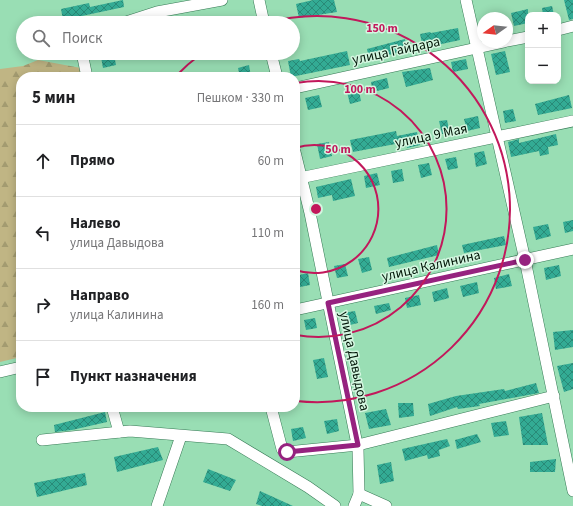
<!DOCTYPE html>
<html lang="ru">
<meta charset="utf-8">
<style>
body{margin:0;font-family:"Source Sans 3",sans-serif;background:#f2f2f2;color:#202124}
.controls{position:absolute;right:12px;top:12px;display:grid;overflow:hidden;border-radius:8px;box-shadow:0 2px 10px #0003}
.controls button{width:36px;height:36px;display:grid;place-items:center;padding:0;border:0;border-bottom:1px solid #e0e0e0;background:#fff;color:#202124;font:20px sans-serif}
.compass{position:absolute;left:477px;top:12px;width:36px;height:36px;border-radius:50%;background:#fff;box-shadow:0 2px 10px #0003;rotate:255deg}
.stop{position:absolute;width:12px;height:12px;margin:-9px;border:3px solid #96227f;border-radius:50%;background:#fff}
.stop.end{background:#96227f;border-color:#fff;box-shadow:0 1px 4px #0008}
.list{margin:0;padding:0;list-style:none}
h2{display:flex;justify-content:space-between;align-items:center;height:52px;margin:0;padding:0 16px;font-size:17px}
h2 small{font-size:13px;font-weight:400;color:#757577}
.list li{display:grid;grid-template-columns:26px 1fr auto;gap:12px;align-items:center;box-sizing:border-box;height:72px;padding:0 16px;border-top:1px solid #e0e0e0}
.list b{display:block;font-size:15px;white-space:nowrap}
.list p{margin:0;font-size:13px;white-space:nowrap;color:#757577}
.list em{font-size:13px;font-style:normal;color:#757577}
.icon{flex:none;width:22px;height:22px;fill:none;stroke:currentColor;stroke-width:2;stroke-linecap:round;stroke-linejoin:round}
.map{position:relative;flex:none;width:573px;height:506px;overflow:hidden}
.search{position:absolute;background:#fff;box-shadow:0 2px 10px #0003;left:16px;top:16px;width:284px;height:44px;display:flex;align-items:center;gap:10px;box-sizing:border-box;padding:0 14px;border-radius:22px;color:#757577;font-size:15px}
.panel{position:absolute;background:#fff;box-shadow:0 2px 10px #0003;left:16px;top:72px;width:284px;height:340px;border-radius:16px}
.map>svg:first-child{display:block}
.forest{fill:url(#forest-firs)}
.building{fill:url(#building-cross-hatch)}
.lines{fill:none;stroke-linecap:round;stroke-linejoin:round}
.minor-casing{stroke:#367a55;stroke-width:12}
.minor{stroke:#fff;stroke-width:11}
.route{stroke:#96227f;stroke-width:5}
.ring{fill:none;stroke:#c2185b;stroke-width:2}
.labels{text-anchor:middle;stroke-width:3;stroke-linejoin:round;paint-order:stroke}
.street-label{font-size:14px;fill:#001507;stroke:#d4f6e0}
.centre{fill:#c2185b;stroke:#d4f6e0;stroke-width:2}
.ring-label{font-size:12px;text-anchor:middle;font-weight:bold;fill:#c2185b;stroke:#d4f6e0;stroke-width:3;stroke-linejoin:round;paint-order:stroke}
</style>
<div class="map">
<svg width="573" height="506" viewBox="0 0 573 506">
<defs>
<pattern id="forest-firs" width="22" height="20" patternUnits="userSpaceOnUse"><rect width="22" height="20" fill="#c0b584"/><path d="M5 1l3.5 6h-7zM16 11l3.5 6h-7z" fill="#a39b70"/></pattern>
<pattern id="building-cross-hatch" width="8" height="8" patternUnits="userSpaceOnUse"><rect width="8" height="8" fill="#33ab94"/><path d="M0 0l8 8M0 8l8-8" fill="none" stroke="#298a77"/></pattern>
</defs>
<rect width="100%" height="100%" fill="#99deb4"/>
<polygon class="forest" points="38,60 81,68 83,77 21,77 21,357 0,362 0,69 23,66"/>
<g class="building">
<polygon points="123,0 124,7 63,20 61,9 89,3 90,7"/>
<polygon points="313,0 334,0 337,12 299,18 296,4"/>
<polygon points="564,0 573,0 573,19 569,20"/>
<polygon points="552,6 554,15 543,15 542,8"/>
<polygon points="528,9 528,23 514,26 511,13"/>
<polygon points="458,28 460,40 423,48 420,34 430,32 431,33"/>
<polygon points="405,39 407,51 369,59 367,49"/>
<polygon points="347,51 350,65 291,77 288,61 299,59 300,61"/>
<polygon points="505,51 510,72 496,75 491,54"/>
<polygon points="114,54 116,65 103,68 101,57"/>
<polygon points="466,59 468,69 453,72 451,62"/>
<polygon points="249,65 251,77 240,77 238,68"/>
<polygon points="430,68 433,80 406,87 402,72"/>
<polygon points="387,78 389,88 373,92 371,82"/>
<polygon points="358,86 361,101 350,104 346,88"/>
<polygon points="319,95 322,107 308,110 305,98"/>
<polygon points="569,95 572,108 538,115 535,104"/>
<polygon points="513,109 516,121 505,123 503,111"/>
<polygon points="478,116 480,128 467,131 464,119"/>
<polygon points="447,120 450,133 442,134 439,121"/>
<polygon points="396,131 397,136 417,132 420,145 407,148 406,142 353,152 350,140"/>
<polygon points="556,134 558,145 548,147 549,154 540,156 539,151 511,157 508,142 519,139 519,143"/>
<polygon points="329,142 332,156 320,159 317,144"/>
<polygon points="484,151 487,164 476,167 474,153"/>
<polygon points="456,157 458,168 448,170 445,159"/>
<polygon points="429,163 432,175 421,178 418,165"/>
<polygon points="402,169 404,181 393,183 391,171"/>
<polygon points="377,173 380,185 366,188 364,176"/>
<polygon points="351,179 355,196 333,201 332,195 318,198 316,187"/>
<polygon points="573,220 573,231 565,233 563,222"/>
<polygon points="548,224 551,236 536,240 533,227"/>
<polygon points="504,236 506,245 464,253 462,245"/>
<polygon points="437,245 439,255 389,267 387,258"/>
<polygon points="369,257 372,270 362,273 358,259"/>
<polygon points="345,264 348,276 337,278 334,266"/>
<polygon points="559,265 561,276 546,280 544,268"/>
<polygon points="308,273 310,285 295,288 295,276"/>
<polygon points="509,274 512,286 496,289 494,278"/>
<polygon points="477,282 479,293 463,297 460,286"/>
<polygon points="447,288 449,298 434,302 432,292"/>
<polygon points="419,295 421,305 407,308 405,298"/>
<polygon points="389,303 391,310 376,314 374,306"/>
<polygon points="355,311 358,323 346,326 343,313"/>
<polygon points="315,318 317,328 306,330 304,320"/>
<polygon points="573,330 573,347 555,350 553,332"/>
<polygon points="324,358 328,377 317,379 313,360"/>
<polygon points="573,363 573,389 564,392 557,366"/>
<polygon points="536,383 539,393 479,404 480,406 458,409 457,407 430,416 428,404 456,396 504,389 505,391"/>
<polygon points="398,403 413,403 414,416 399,418"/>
<polygon points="386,409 391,425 369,429 365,413"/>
<polygon points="105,412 107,422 72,430 55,432 54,425"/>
<polygon points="542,413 548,445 523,445 519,417"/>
<polygon points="337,419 339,431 327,434 324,421"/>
<polygon points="506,421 509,435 494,437 491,423"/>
<polygon points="303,427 306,438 293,441 291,429"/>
<polygon points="477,434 481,442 457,449 455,440"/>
<polygon points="447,439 450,446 439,450 440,456 428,459 427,455 405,461 402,449"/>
<polygon points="158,447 163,460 117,472 114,457"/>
<polygon points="556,459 555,472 530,472 530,462"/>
<polygon points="391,462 394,481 380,484 377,465"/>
<polygon points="208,469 236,480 230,491 203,482"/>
<polygon points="85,473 87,485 37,497 34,483"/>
<polygon points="260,491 293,506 262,506 256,504"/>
</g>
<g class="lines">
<defs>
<g id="minor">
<polyline points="259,0 264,23"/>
<polyline points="466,0 525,260 573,491"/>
<polyline points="123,23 157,12 222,0"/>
<polyline points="558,30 573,26"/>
<polyline points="507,41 528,37"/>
<polyline points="82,53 87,77"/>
<polyline points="271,53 277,77"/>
<polyline points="295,88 504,42"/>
<polyline points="295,152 310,213 358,449 359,494 354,506"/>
<polyline points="295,179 573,121"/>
<polyline points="295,310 573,249"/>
<polyline points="0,372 21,367"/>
<polyline points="112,407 119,432"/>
<polyline points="271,407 282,449 287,452 358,445 554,396"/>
<polyline points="42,440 130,431 228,439 308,487 335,506"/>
<polyline points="359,494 386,506"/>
<polyline points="157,506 181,436"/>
</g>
</defs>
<use href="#minor" class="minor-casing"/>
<use href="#minor" class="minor"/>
</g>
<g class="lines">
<polyline class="route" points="287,452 358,445 328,303 525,260"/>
</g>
<g class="ring">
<path d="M295 148A64 64 0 1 1 295 270"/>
<path d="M296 83A128 128 0 1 1 296 335"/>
<path d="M176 76A193 193 0 0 1 201 54M266 23A193 193 0 1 1 296 401"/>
</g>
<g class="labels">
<g class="street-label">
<text transform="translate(396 50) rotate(-12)" y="5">улица Гайдара</text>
<text transform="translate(431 135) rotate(-12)" y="5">улица 9 Мая</text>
<text transform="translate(431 265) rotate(-13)" y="5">улица Калинина</text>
<text transform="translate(355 361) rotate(78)" y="5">улица Давыдова</text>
</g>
</g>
<circle cx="316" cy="209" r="6" class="centre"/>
<g class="ring-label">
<text x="382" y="32">150 m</text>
<text x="360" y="93">100 m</text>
<text x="338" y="153">50 m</text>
</g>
</svg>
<div class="controls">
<button>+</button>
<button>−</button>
</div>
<svg class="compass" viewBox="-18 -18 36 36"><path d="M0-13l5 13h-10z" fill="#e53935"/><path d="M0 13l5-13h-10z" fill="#757577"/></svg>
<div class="stop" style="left:287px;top:452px"></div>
<div class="stop end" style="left:525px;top:260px"></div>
<div class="search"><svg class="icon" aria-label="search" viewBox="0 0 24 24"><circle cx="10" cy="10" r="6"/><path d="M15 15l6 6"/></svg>Поиск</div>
<section class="panel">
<h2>5 мин<small>Пешком · 330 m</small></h2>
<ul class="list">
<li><svg class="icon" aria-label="ahead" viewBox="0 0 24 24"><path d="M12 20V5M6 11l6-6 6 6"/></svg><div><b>Прямо</b></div><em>60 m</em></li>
<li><svg class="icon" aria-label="left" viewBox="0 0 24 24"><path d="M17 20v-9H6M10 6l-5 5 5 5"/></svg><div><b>Налево</b><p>улица Давыдова</p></div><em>110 m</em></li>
<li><svg class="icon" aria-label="right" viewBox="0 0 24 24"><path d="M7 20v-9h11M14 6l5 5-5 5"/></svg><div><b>Направо</b><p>улица Калинина</p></div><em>160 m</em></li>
<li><svg class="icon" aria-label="arrive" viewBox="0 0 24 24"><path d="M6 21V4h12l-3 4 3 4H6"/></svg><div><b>Пункт назначения</b></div></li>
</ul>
</section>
</div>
